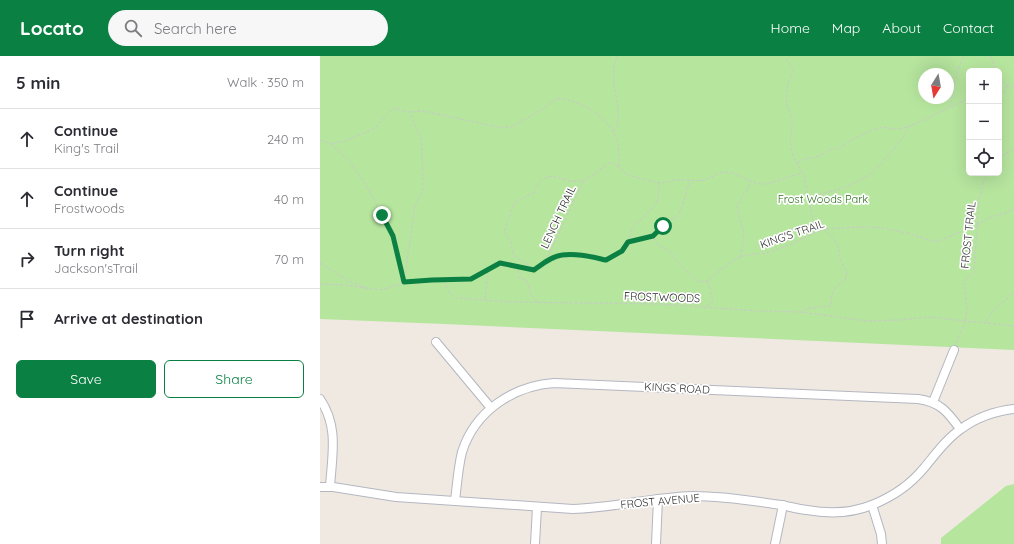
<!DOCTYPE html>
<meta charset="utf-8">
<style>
body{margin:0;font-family:Quicksand,sans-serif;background:#f7f7f7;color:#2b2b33}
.controls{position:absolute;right:12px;top:12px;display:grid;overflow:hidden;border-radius:6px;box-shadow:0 4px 16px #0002}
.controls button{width:36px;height:36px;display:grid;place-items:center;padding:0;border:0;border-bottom:1px solid #e1e1e2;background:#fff;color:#2b2b33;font:20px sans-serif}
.compass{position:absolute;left:598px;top:12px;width:36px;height:36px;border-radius:50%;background:#fff;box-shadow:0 4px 16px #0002;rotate:191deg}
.stop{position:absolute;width:12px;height:12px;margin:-9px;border:3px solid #0b8043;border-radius:50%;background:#fff}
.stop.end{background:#0b8043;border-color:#fff;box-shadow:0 1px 4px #0008}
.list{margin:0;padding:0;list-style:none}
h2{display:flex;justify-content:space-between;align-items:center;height:52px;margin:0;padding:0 16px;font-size:17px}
h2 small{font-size:13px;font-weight:400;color:#7c7c81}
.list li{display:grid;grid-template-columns:26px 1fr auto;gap:12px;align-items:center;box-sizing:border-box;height:60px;padding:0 16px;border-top:1px solid #e1e1e2}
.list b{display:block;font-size:15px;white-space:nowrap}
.list p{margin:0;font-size:13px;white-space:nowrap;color:#7c7c81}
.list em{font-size:13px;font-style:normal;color:#7c7c81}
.actions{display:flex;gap:8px;padding:12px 16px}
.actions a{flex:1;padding:9px 0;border:1px solid #0b8043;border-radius:6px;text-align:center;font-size:14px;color:#0b8043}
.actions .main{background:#0b8043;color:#fff}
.icon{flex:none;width:22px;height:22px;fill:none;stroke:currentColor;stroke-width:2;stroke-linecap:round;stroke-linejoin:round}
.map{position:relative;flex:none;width:694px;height:488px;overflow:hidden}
header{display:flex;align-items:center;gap:24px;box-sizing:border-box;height:56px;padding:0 20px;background:#0b8043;color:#fff}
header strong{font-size:19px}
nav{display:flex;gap:22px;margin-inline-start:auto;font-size:14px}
.search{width:280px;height:36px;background:#f7f7f7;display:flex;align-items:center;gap:10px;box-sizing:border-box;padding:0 14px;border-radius:22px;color:#7c7c81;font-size:15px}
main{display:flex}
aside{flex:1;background:#fff}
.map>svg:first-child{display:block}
.green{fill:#b6e59e;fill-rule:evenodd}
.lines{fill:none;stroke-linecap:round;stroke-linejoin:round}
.minor-casing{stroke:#b4b7c1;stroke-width:10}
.path{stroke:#c9c9c9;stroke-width:1;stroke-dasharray:3 2;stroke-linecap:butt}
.minor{stroke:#fff;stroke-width:8}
.route{stroke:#0b8043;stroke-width:5}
.labels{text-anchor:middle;stroke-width:3.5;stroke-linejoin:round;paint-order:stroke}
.park-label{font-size:11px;fill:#2c6e1b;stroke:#fff}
.street-label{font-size:11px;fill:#2e2e2e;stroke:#fff}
</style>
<header>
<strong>Locato</strong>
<div class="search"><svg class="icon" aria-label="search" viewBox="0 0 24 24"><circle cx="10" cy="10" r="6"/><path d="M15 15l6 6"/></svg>Search here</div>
<nav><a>Home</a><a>Map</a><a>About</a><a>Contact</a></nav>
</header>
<main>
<aside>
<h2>5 min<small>Walk · 350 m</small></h2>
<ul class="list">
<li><svg class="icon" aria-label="ahead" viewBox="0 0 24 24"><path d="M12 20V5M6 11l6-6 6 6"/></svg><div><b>Continue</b><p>King's Trail</p></div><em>240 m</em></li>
<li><svg class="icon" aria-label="ahead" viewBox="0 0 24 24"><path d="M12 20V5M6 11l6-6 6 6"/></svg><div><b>Continue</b><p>Frostwoods</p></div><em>40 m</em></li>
<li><svg class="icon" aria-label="right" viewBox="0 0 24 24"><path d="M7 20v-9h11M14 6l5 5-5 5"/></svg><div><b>Turn right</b><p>Jackson'sTrail</p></div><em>70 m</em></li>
<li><svg class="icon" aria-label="arrive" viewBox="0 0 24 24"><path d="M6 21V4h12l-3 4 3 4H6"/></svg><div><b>Arrive at destination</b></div></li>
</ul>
<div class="actions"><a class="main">Save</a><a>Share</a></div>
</aside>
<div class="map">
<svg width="694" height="488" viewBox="0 0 694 488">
<rect width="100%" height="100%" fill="#efe9e1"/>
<g class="green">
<path d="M0 0H694V294L124 268 0 263ZM649 15H679V117H649ZM604 18H628V42H604Z"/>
<polygon points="694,428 694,488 621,488 621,482 686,430"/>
</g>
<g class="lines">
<defs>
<g id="minor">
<polyline points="116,286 171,352"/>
<path d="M0 343C19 371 12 399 10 431"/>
<polyline points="613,346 634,294"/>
<path d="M0 431H13L76 441 253 453C293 452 333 441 373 440 400 440 428 444 454 448 465 449 476 453 487 454 509 458 532 457 552 449 572 441 590 429 604 412 615 399 626 383 641 373 656 362 676 355 694 353"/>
<path d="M135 445C137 429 138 412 142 396 155 355 193 330 234 327L598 343C620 346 628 356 640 373"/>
<polyline points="552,449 561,478 562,488"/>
<polyline points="215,488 217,451"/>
<polyline points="336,488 338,443"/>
<polyline points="455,488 463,449"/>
</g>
</defs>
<use href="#minor" class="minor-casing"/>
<g class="path">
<polyline points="671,0 675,15"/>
<polyline points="466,3 474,13 468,26 466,48 472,63 472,72 470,86 473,100 484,120 493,164 511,180 518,189 520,202 527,216 525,224 514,233 511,242 511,250 489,252 481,255"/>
<polyline points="679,22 687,29 694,31"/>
<polyline points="679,39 684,37 687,30"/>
<polyline points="631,51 649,42"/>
<path d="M293 75 297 70C298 65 298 59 298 54 296 34 290 20 297 0"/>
<path d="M0 84 10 88 25 85 55 72 74 52 89 56 104 55 181 72 194 70 230 48C236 40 243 43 252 45 271 51 295 68 298 89 300 99 296 111 306 118 309 120 337 127 341 127 347 126 353 124 359 124 367 123 376 126 384 124 392 122 398 116 407 116 416 116 429 126 441 128 449 129 472 119 482 117"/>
<polyline points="11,88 29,105 46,129 62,159 73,180 84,227 95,150 103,133 102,85 90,57"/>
<polyline points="679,103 683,99 694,93"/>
<path d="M477 107C487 100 493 103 501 99 510 95 507 93 518 93 529 85 546 75 560 72 567 70 572 74 578 73 593 71 616 58 630 51L637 16 644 0"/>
<path d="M489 141C509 136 533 131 550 118 563 107 574 92 585 79L588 71"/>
<path d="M334 180 343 170 348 163 356 162C364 150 365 138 370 125"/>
<polyline points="308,186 312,173 336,148 338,141 339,127"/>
<polyline points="420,201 424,185 423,173 420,165 417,150 423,139 427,135 430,125"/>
<polyline points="226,205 264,124"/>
<polyline points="0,207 29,225 45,232"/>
<polyline points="196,210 200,222 207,225 211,239 220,247"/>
<path d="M213 212 193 199 191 186 184 175 195 146 214 137C227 104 243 132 264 124 273 120 282 112 290 106L300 112"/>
<polyline points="124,225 129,236 136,242 190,246 339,248 438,255 481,256 547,265 580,264 608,261 694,270"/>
<path d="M0 228 25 229 60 234 84 227 112 224 151 223 180 207 214 214C222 208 232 200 242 199 257 198 272 201 286 205L302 195 308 186 333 180 337 188 351 197 361 210 378 226 388 225 400 214 416 203 426 199 446 197 469 189 503 173 542 171 563 172 587 177 616 186 657 169 669 162 688 156 694 153"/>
<polyline points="165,243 168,222 167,215"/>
<polyline points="387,250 393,245 388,226"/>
<polyline points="666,266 672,256 694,236"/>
<polyline points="636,287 645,265 647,253 644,226 654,216 659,143 666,117"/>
</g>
<use href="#minor" class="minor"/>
</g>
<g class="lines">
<path class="route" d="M62 159 73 180 84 226 112 224 151 223 180 207 214 214C222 208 232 200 242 199 257 197 272 201 286 204L302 195 308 186 333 180 343 170"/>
</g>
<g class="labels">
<g class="park-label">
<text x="503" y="147">Frost Woods Park</text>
</g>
<g class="street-label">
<text transform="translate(238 161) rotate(-65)" y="4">LENCH TRAIL</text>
<text transform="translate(472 178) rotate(-19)" y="4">KING'S TRAIL</text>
<text transform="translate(648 179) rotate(-84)" y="4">FROST TRAIL</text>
<text transform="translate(342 241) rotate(2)" y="4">FROSTWOODS</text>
<text transform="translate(357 332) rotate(3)" y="4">KINGS ROAD</text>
<text transform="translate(340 445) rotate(-5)" y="4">FROST AVENUE</text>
</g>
</g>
</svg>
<div class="controls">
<button>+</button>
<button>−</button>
<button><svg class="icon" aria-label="locate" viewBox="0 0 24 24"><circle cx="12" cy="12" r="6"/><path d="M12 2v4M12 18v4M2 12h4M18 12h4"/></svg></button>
</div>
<svg class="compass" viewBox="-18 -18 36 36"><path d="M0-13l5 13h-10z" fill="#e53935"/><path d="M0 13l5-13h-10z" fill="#7c7c81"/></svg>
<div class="stop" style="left:343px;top:170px"></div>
<div class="stop end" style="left:62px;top:159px"></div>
</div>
</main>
